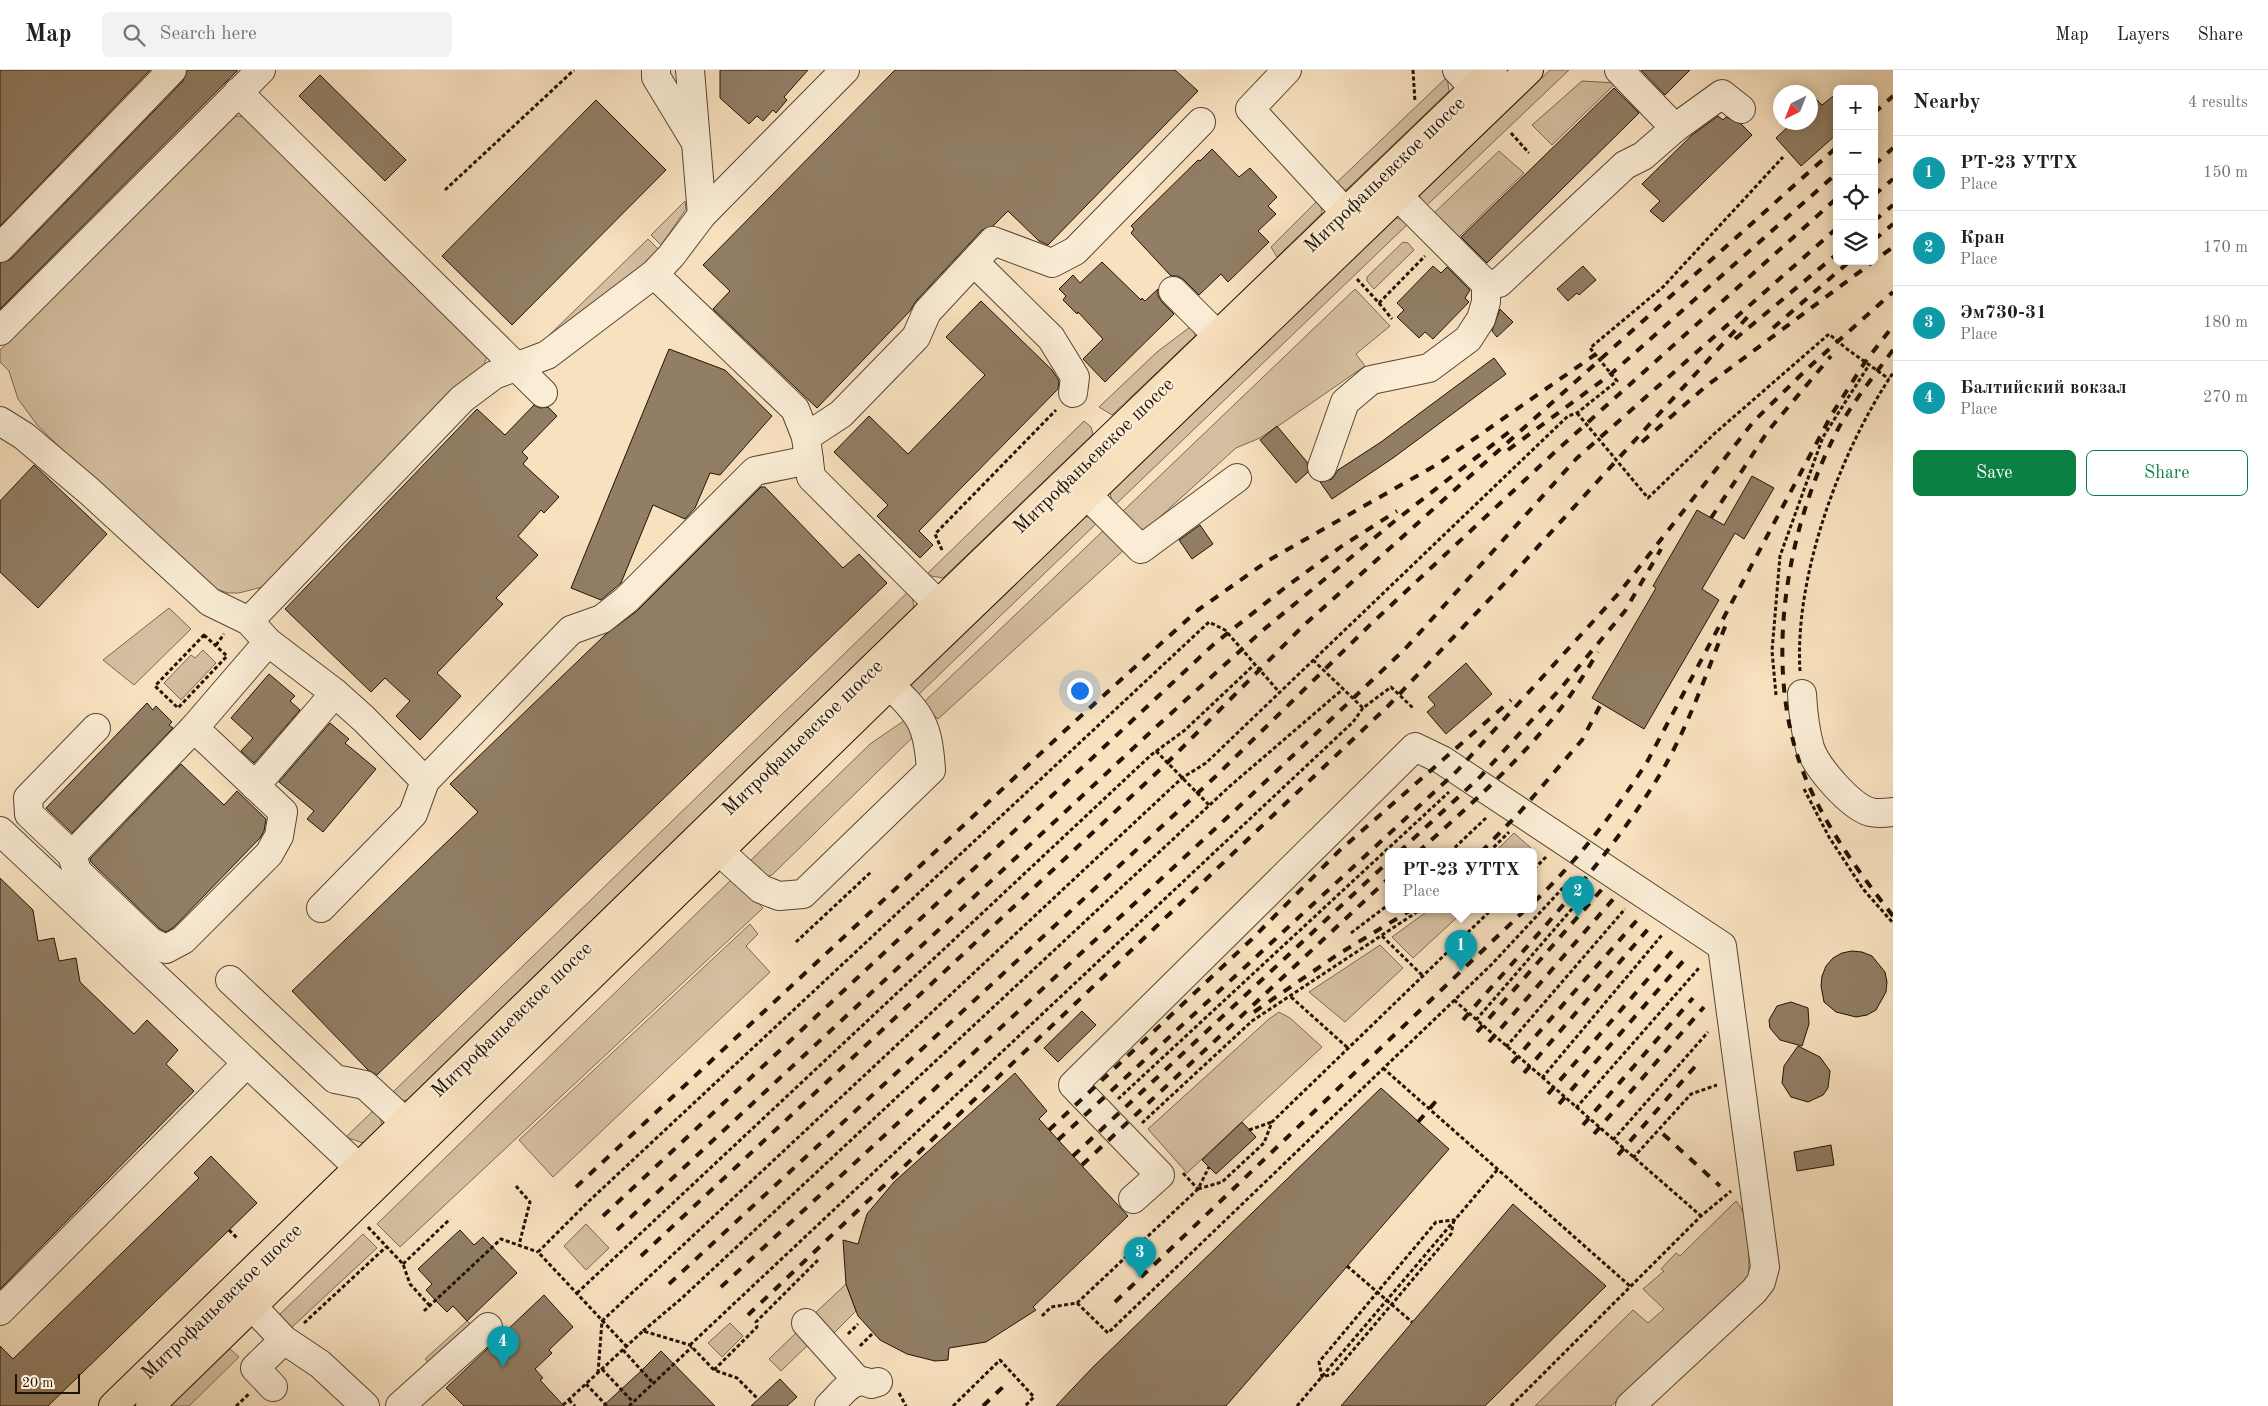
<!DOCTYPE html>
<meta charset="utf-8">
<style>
body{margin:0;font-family:"Old Standard TT",serif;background:#f2f2f2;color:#202124}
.controls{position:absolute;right:15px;top:15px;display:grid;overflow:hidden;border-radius:8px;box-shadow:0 2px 12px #0003}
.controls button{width:45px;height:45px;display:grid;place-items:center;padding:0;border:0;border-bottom:1px solid #e0e0e0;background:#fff;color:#202124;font:25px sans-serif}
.compass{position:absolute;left:1773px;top:15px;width:45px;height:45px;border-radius:50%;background:#fff;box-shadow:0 2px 12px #0003;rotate:223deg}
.scale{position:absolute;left:15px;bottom:12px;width:65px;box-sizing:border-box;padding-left:5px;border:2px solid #221304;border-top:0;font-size:14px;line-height:18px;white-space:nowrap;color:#221304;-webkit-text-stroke:4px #faecd5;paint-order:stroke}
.you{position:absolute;left:1079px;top:620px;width:18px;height:18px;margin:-12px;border:4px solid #fff;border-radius:50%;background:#1a73e8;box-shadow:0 0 0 8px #1a73e833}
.badge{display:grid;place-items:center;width:32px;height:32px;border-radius:50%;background:#0b8043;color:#fff;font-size:16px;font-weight:700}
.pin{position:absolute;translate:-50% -41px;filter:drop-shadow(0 1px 2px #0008)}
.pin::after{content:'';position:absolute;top:26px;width:18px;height:15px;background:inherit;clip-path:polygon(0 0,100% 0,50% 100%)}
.popup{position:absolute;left:1385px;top:778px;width:152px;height:65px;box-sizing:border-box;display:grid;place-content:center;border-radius:8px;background:#fff;filter:drop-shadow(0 1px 4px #0005);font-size:16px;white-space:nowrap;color:#757577}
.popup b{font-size:19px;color:#202124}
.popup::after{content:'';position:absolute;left:50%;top:100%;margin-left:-10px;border:10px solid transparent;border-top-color:#fff}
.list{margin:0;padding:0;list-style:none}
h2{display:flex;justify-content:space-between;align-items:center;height:65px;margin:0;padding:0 20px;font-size:21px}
h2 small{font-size:16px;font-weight:400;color:#757577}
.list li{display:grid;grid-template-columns:32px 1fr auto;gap:15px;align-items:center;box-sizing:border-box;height:75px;padding:0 20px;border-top:1px solid #e0e0e0}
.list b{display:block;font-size:19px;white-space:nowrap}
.list p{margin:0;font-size:16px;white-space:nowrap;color:#757577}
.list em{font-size:16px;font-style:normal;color:#757577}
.actions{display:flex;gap:10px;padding:15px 20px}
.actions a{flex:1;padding:11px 0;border:1px solid #0b8043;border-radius:8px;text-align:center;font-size:18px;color:#0b8043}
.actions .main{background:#0b8043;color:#fff}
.icon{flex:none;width:28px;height:28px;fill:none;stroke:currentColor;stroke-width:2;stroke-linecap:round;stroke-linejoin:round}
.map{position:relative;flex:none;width:1893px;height:1336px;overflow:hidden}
header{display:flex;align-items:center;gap:30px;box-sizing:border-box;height:70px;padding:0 25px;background:#fff;border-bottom:1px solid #e0e0e0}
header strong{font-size:24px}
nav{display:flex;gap:28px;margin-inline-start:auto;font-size:18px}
.search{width:350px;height:45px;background:#f2f2f2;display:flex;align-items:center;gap:12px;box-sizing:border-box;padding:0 18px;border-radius:8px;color:#757577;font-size:19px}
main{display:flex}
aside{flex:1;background:#fff}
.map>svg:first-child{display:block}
.green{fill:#d4be9f;stroke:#7b6852}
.building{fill:#917e65;stroke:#221304}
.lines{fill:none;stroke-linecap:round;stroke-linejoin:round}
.minor-casing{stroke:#584633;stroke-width:30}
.major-casing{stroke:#221304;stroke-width:30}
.path{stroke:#221304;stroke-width:3;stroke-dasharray:4 2.5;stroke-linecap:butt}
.minor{stroke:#faecd5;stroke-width:28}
.major{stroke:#f8e1bf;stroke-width:28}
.rail{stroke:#221304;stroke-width:4;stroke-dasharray:9 9;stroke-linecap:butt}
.path-bridge{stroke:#221304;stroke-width:3;stroke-dasharray:4 2.5;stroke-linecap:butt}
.labels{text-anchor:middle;stroke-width:4.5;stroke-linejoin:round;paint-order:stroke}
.street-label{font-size:20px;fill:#221304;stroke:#faecd5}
</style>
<header>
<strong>Map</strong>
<div class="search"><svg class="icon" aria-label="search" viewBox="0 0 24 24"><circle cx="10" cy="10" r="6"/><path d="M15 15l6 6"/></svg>Search here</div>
<nav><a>Map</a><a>Layers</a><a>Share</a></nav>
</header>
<main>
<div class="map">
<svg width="1893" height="1336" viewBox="0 0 1893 1336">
<rect width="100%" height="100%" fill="#f8e1bf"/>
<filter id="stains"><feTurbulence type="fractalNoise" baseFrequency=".004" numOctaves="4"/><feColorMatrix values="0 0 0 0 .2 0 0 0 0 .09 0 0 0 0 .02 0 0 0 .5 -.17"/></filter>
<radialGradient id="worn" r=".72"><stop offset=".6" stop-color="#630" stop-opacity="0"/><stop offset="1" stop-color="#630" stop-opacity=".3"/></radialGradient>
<g class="green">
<polygon points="1550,0 1569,0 1425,137 1419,125"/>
<polygon points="1447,7 1449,21 1346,120 1332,117"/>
<polygon points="1582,11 1616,13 1552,75 1532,55"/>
<polygon points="236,46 246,47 489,281 483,297 262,517 239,523 228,523 210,517 135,451 38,356 18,329 9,301 0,292 0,280 219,55 226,50"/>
<polygon points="1499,81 1524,103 1458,168 1433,144"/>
<polygon points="1320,128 1322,143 1277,187 1271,177"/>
<polygon points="685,131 686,139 661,175 651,165"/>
<polygon points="1396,148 1410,152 1113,437 1110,422"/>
<polygon points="648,169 658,179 638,202 540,274"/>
<polygon points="1403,172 1408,173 1414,180 1374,219 1367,211 1367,207"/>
<polygon points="1355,219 1390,256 1356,284 1365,296 1284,352 1260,368 1236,378 1140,465 1120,444"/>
<polygon points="1194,254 1195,266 1112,345 1099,337 1157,282"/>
<polygon points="1084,351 1091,357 1093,364 943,508 926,505"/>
<polygon points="1085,446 1099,451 916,627 910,615"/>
<polygon points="1106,458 1126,478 938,649 922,634"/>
<polygon points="911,519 914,537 407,1030 398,1031 391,1024"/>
<polygon points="169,538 191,559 134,615 103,590"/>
<polygon points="203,580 216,593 181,630 164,613 191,585 195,588"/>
<polygon points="908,648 915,665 772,805 765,807 747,794 870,674"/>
<polygon points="1514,763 1531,778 1526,782 1495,782"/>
<polygon points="733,808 763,838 400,1177 377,1154"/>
<polygon points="1429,840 1465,840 1413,888 1392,867"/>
<polygon points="750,854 758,864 746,876 770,902 553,1107 519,1070"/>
<polygon points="1380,875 1403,898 1345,952 1309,922"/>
<polygon points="1279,942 1290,948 1322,977 1187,1103 1148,1059 1269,949"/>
<polygon points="377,1037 382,1054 363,1073 346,1067"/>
<path d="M1736 1131C1753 1150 1748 1185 1749 1210L1611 1336H1535L1633 1240 1648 1253 1664 1239 1643 1219 1664 1201 1661 1199 1676 1183 1680 1186Z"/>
<polygon points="586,1154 609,1178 586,1200 564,1176"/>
<polygon points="363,1164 377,1178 290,1259 278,1246"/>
<polygon points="846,1214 856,1241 832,1265 813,1245"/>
<polygon points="467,1251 473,1256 431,1295 425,1289"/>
<polygon points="730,1253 743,1266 722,1287 708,1273"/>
<polygon points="799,1260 811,1272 781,1301 769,1289"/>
<polygon points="229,1278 239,1287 189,1336 170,1336"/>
</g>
<g class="building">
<polygon points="0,0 150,0 0,156"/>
<polygon points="187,0 238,0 0,239 0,193 11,189 183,11"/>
<polygon points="720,0 808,0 784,27 787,30 776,43 773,40 763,51 757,46 749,54 720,28"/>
<polygon points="895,0 1175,0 1198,21 1048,175 1039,171 1008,141 993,156 982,160 916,231 910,241 817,338 713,239 730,221 703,195"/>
<polygon points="1641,0 1690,0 1665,25"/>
<polygon points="320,5 406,90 385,111 299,26"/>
<polygon points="1614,18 1639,43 1487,193 1461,167"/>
<polygon points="1810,23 1822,35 1837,23 1837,64 1801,96 1776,68 1793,52 1810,52"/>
<polygon points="596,30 666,100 512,255 442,186"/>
<polygon points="1718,46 1723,50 1726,47 1741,54 1752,65 1663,152 1650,141 1660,131 1642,114 1692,65"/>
<polygon points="1212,79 1239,107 1250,98 1277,127 1268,136 1276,144 1258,161 1269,172 1228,212 1221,204 1199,225 1184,210 1178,206 1171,206 1131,163 1134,159 1131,156 1198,90 1200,91"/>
<polygon points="1102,192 1141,230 1142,228 1145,231 1158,219 1158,226 1162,232 1174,244 1105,312 1083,289 1103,269 1078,242 1077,244 1063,230 1066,226 1059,219 1073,205 1080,213"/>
<polygon points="1433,196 1441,203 1447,197 1470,220 1465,228 1469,232 1433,269 1425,262 1419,268 1397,247 1404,240 1397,233"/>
<polygon points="1583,196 1596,210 1579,225 1577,223 1568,231 1557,219"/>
<polygon points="981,231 1052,300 1059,311 1058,319 919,461 933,475 920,488 877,446 888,435 834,382 869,346 908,384 985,305 946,267"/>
<polygon points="1500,239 1513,252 1497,267 1492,261"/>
<polygon points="669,279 725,300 772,346 720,405 710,403 695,438 685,449 653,435 621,513 601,530 571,518"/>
<polygon points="1494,288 1506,304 1393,388 1332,429 1320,412 1332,409 1338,400 1381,372"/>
<polygon points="534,335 540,338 548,337 557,346 522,382 528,388 523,394 559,427 544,443 541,440 518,466 538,485 496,528 503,534 437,603 461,626 420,670 396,646 410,631 385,608 371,622 285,539 477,339 505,365"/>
<polygon points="1277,356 1307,392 1308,402 1296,413 1260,370"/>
<polygon points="34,395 107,464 38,538 0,502 0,431"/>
<polygon points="1752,406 1774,418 1744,469 1735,463 1702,519 1719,530 1644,659 1592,628 1656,518 1653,516 1697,440 1724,455"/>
<polygon points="761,417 765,417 843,498 859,484 887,513 377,1005 368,1000 292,921 478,742 450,714 606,564 637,541"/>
<polygon points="1200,455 1213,474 1192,489 1179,470"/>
<polygon points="1466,593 1492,624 1446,664 1427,642 1435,635 1428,627"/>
<polygon points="269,604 295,626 290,631 300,640 254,693 241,681 253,668 231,648"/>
<polygon points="147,633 153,640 156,636 172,652 169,655 173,658 72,763 46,738"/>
<polygon points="330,653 349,669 345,673 376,699 323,762 307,749 314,741 279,712"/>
<polygon points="181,694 224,735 237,721 266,749 264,761 260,768 174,857 166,862 160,859 91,792 90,789"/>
<polygon points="0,808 33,840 38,871 54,868 59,891 76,888 80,912 134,964 147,950 178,980 166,994 194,1021 0,1219"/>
<polygon points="1852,881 1862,882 1872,886 1885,902 1887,912 1886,922 1876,940 1867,945 1856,947 1836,942 1824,932 1821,916 1822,906 1826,896 1833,888 1842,883"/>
<polygon points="1791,932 1808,938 1809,954 1802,976 1780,970 1770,958 1769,950 1777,936"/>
<polygon points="1082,941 1096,955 1058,992 1044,978"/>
<polygon points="1798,976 1820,987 1830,1001 1828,1018 1823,1025 1808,1032 1791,1027 1782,1013 1784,996"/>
<polygon points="1015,1003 1047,1041 1039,1049 1128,1146 1033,1237 1036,1240 986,1272 949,1278 948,1290 935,1291 907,1284 880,1270 858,1246 846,1214 843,1170 858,1174 867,1144 894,1112"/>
<polygon points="1381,1018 1449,1079 1226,1336 1056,1336 1093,1297"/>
<polygon points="1242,1052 1256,1067 1216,1104 1202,1090"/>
<polygon points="1831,1075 1834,1095 1797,1101 1794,1082"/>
<polygon points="211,1086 257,1133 48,1336 0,1336 0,1276 13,1289 199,1108 194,1103"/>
<polygon points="1513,1134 1606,1216 1485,1336 1341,1336"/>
<polygon points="460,1160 474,1175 483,1167 517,1203 467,1251 453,1236 447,1242 436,1231 426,1220 432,1214 418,1199"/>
<polygon points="544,1225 573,1257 549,1280 552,1283 535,1299 543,1308 540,1310 564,1336 464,1336 446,1318"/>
<polygon points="661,1281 715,1336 603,1336 640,1302"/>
<polygon points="780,1309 797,1327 787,1336 751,1336"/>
</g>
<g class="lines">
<defs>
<g id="minor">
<polyline points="656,0 656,7 693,68"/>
<polyline points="690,0 702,145"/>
<polyline points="1287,0 1250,39 1345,142"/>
<polyline points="1457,0 1474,18"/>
<polyline points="1619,0 1675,58"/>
<polyline points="238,22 543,323"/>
<polyline points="0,178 172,0"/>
<polyline points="974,192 1051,268 1075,307 1073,323"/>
<polyline points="654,204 795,339 806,367 811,407 938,534"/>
<polyline points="1486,214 1499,213 1625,95 1643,86 1675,58 1722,24 1741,39"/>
<polyline points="1173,221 1217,265"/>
<polyline points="0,261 261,0"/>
<polyline points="0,351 24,366 89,421 210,532 249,551 268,572 335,623 364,649 425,711 413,744 321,838"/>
<polyline points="806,367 841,344 916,267 927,242 993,171 1052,193 1075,181 1201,52"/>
<polyline points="1322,397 1345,332 1371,310 1429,298 1468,269 1481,249 1486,232 1486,214 1398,126"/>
<polyline points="1087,425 1141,479 1237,408"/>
<polyline points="249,551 462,329 494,305 547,285 654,204 671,186 702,145 845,0"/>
<path d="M1802 624C1803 642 1805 660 1810 678 1817 698 1850 736 1870 742 1878 744 1885 743 1893 742"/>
<polyline points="96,658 28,728 29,744 72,785 194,658"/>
<polyline points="425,711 571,560 602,549 626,530 755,401 809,390"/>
<polyline points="255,716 335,623"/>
<polyline points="0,761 358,1097"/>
<path d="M719 781 761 819 779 826 803 824 931 700C928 655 922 646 890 615"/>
<polyline points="72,785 77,801 151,872 166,879 183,870 269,784 279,766 283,742 194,658 268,572"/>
<polyline points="230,910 335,1009 365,1015 405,1052"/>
<polyline points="1133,1129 1160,1105 1073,1015 1415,677 1442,690 1722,876 1765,1197 1761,1212 1754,1221 1630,1336"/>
<polyline points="252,1236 284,1270 320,1294 365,1336"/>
<polyline points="0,1241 247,993"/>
<polyline points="806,1253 857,1310"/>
<polyline points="273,1317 255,1298 284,1270"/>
<polyline points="400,1336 488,1257"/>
<path d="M829 1336C842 1324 853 1304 871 1314L878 1312"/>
</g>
<g id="major">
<polyline points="113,1336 938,534 1493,0"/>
<polyline points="150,1336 890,615 1529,0"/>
</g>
</defs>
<use href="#minor" class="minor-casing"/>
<use href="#major" class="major-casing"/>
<g class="path">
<polyline points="1413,0 1415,32"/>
<polyline points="1511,63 1529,83"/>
<polyline points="445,120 574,0"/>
<polyline points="1357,209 1379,233 1425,186"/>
<polyline points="1379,233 1392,249"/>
<polyline points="1577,343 1648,428 1714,364 1829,264 1847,279 1889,309"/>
<polyline points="942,480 935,464 1056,340"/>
<polygon points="204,565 227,586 178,638 155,616"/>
<polyline points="216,575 224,564"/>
<polyline points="1313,590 1363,638 1391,617 1413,638"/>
<path d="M1800 601C1794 507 1840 381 1893 303"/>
<polyline points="1776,625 1772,581 1780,486 1823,367 1869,295"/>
<polyline points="1156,681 1210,736"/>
<polyline points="1804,719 1829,767 1863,819 1893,853"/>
<polyline points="1450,782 1486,748"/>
<polyline points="1489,782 1509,762"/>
<polyline points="1534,799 1546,787"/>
<polyline points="1351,863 1388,835"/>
<polyline points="1382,866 1423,906"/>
<polyline points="796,872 871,802"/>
<polyline points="1291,927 1348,978"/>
<polyline points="1454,930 1701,1146"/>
<polyline points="1476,950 1590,818"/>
<polyline points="1506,977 1625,839"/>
<polyline points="1383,998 1631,1217"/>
<polyline points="1542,1008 1662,865"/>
<polyline points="1118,1029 1449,722"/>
<polyline points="1576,1038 1699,898"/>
<polyline points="1142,1053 1252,951 1420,840"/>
<polyline points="1249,1060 1272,1052"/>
<polyline points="1613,1070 1708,962"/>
<polyline points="1633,1088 1691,1024 1717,1015"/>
<polyline points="1183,1103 1198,1119"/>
<polyline points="516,1116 530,1132 519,1175"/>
<polyline points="1198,1119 1222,1112 1264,1073 1272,1052 1491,840"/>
<polygon points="1454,1150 1451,1164 1333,1304 1322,1307 1319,1292 1436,1152"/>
<polyline points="368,1157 403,1194 410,1214 430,1236"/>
<polyline points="229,1160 238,1169"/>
<polyline points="403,1194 450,1149"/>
<polyline points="577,1223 1151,685 1185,660 1255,594"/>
<polyline points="1077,1233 1108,1263 1492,894 1573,807"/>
<polyline points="424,1241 501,1169 538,1182"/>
<polyline points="1042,1246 1051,1237 1077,1233 1198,1119 1209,1097"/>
<polyline points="304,1253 386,1177"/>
<polyline points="643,1261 682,1228 1230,716 1343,619"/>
<polyline points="848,1264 858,1254"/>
<polyline points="690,1275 1353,652 1363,638"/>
<polyline points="860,1276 873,1263"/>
<polyline points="627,1277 538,1182 589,1131 1209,552 1225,560 1280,623"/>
<polyline points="623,1280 653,1313"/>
<polyline points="602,1299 633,1332"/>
<polyline points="714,1300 757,1257 756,1252 818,1190"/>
<polyline points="598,1303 602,1251 1182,708 1206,693 1568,346 1577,343 1617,311 1590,278 1663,217 1783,87"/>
<polyline points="586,1314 607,1336"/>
<polyline points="899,1323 906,1336"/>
<polyline points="569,1330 575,1336"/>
<polyline points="563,1335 643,1261 690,1275 714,1300 737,1308 758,1329"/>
<polyline points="236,1336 249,1324"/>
<polyline points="629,1336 692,1277"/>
<polyline points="953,1336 1000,1290 1034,1327 1025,1336"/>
<polyline points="1297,1336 1498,1099"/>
<polyline points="1511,1336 1701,1146 1731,1121"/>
</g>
<use href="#minor" class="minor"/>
<use href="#major" class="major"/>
<g class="rail">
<polyline points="1874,43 1893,26"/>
<polyline points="1874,70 1877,68"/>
<polyline points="1874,95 1893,78"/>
<polyline points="1874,125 1893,109"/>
<polyline points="1874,151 1893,135"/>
<polyline points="1874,170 1893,154"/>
<polyline points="1773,258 1850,191"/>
<polyline points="1735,269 1837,184"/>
<path d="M1893 280C1876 303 1850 336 1837 361 1784 463 1760 608 1809 716 1830 763 1861 805 1893 846"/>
<polyline points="1642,372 1705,317 1893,177"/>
<polyline points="1508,380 1611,304 1837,103"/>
<polyline points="1711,448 1768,361 1831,286"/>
<polyline points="1399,782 1480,707 1561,618 1625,541 1661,479"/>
<path d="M1418 782C1470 735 1525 687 1567 630 1578 615 1588 598 1598 582"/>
<polyline points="1481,782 1520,742 1582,670 1601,634"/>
<path d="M1534 832C1578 790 1614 743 1647 692L1832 344 1865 292 1893 256"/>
<polyline points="1254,942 1337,885 1411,840"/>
<path d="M1463 950C1532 869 1607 793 1662 701 1689 655 1707 601 1727 552"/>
<polyline points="1477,962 1603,818"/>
<polyline points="1489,972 1615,827"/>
<polyline points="1512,993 1638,849"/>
<polyline points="1524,1003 1649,858"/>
<polyline points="1548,1024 1673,880"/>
<polyline points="1559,1034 1685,889"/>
<polyline points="1418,1052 1437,1030"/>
<polyline points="1583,1055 1693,928"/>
<polyline points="1049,1060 1252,869 1339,781 1511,630"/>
<polyline points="1594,1064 1704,937"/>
<polyline points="1663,1064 1720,1116"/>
<polyline points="1058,1070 1457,701 1619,523 1754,351 1808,298 1893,222"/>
<polyline points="1618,1085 1699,992"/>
<polyline points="1073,1086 1388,792"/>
<polyline points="1082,1095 1388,809"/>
<polyline points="576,1117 1071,655 1198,540 1269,490 1438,394 1596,284"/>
<polyline points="603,1146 1214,574 1287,516 1342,476 1397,441"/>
<polyline points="617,1160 1156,657 1262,561 1396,450 1514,358"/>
<polyline points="641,1186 1167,693 1303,556 1837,77"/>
<polyline points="669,1214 1216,706 1371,554 1556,381 1837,128"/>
<polyline points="721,1217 1244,732 1405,579 1577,388 1837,158"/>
<polyline points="1115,1232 1525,840"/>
<polyline points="748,1245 1389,635 1502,516 1752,242"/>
<polyline points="983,1336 1006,1314"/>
</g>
<polyline class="path-bridge" points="1347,1196 1412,1252"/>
</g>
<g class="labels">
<g class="street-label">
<text transform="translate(1384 104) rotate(-44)" y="7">Митрофаньевское шоссе</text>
<text transform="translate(1093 385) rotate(-44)" y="7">Митрофаньевское шоссе</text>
<text transform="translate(802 667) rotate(-44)" y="7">Митрофаньевское шоссе</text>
<text transform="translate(511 949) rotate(-44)" y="7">Митрофаньевское шоссе</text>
<text transform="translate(221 1231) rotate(-44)" y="7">Митрофаньевское шоссе</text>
</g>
</g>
<rect width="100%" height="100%" filter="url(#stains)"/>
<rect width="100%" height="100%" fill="url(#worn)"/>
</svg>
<div class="controls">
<button>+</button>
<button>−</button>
<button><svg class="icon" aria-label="locate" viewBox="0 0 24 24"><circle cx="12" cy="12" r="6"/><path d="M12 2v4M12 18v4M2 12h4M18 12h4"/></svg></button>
<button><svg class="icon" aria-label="layers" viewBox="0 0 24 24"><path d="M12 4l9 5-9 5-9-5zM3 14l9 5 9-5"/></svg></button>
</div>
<svg class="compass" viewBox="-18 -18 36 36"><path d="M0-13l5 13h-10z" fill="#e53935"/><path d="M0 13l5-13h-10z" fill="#757577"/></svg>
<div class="scale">20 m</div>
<div class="you"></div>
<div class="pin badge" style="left:1461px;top:901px;background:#0f9aa8">1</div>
<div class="popup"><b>РТ-23 УТТХ</b>Place</div>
<div class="pin badge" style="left:1578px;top:847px;background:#0f9aa8">2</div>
<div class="pin badge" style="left:1140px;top:1208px;background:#0f9aa8">3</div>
<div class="pin badge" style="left:503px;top:1297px;background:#0f9aa8">4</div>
</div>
<aside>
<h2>Nearby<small>4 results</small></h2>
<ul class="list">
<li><span class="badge" style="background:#0f9aa8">1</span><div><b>РТ-23 УТТХ</b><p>Place</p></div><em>150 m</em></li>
<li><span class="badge" style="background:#0f9aa8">2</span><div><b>Кран</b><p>Place</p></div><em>170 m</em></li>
<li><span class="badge" style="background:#0f9aa8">3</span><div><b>Эм730-31</b><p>Place</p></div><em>180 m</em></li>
<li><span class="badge" style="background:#0f9aa8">4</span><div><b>Балтийский вокзал</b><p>Place</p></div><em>270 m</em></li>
</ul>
<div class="actions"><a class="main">Save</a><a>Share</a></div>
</aside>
</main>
